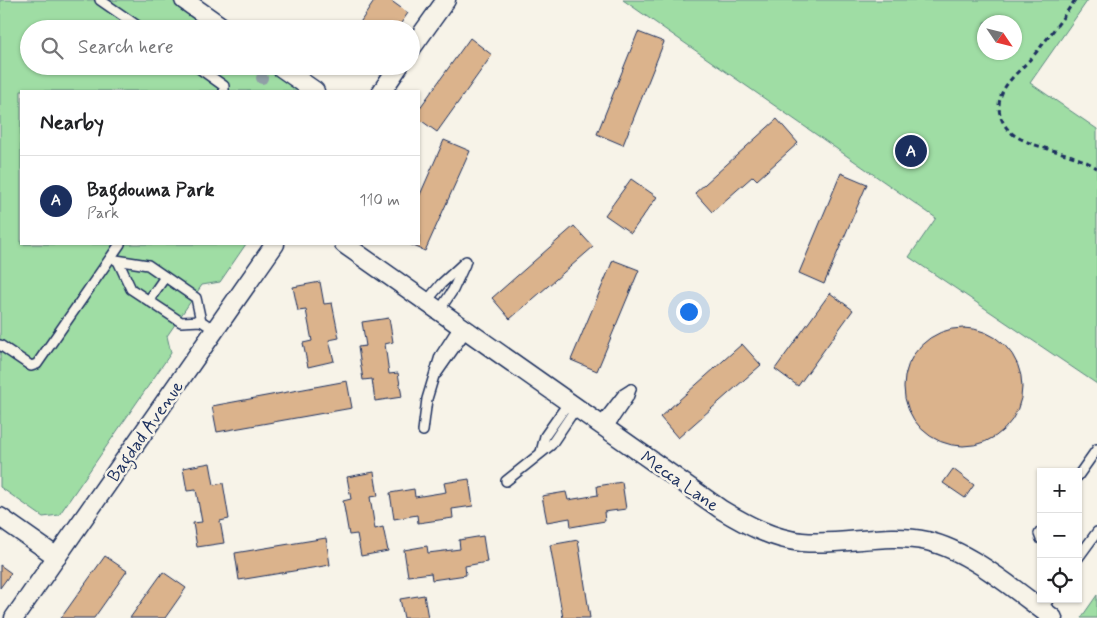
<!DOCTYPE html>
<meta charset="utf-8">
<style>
body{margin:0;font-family:Mynerve,sans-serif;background:#f6f6f6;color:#202124}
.controls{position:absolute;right:15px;bottom:15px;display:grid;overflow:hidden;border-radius:0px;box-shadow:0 1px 4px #0004}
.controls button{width:45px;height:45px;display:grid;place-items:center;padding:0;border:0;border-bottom:1px solid #e0e0e0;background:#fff;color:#202124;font:25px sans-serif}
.compass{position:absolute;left:977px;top:15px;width:45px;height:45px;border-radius:50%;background:#fff;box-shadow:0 1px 4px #0004;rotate:125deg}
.you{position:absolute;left:688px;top:311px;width:18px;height:18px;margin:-12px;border:4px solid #fff;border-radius:50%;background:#1a73e8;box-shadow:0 0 0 8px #1a73e833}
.badge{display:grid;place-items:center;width:32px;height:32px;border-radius:50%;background:#1b2f5e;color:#fff;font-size:16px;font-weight:700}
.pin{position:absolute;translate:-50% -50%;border:2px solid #fff;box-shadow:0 1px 5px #0006}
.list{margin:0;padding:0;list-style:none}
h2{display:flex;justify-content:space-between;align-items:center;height:65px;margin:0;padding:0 20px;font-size:21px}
h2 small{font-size:16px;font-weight:400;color:#757577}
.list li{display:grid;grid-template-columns:32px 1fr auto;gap:15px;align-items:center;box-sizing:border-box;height:90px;padding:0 20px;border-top:1px solid #e0e0e0}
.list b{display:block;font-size:19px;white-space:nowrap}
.list p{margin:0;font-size:16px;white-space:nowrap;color:#757577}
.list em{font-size:16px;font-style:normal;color:#757577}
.icon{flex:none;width:28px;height:28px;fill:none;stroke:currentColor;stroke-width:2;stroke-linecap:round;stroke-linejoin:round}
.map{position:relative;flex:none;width:1097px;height:618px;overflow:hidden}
.search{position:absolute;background:#fff;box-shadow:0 1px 4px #0004;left:20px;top:20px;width:400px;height:55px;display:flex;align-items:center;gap:12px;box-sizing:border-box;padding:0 18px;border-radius:28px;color:#757577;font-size:19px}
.panel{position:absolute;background:#fff;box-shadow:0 1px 4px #0004;left:20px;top:90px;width:400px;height:155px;border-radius:0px}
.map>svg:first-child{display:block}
.green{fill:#9fdda4;stroke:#5d8681;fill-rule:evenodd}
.building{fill:#dbb38c;stroke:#1b2f5e}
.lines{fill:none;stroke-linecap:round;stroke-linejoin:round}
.service-casing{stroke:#1b2f5e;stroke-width:12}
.minor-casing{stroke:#1b2f5e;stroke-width:21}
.path{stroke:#1b2f5e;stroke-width:3;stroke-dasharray:5 4;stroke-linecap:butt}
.service{stroke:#f7f3e8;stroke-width:9}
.minor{stroke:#f7f3e8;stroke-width:18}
.tree{fill:#909fa6}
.labels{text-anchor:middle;stroke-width:5;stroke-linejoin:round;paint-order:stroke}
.street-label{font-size:18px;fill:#1b2f5e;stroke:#f7f3e8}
</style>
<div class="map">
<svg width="1097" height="618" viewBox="0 0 1097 618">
<rect width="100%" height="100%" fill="#f7f3e8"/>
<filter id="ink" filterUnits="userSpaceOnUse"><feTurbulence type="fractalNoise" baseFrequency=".02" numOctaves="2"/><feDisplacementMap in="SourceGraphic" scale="10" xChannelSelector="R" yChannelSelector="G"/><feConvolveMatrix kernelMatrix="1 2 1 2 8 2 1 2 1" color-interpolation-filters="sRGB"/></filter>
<g filter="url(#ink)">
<g class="green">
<polygon points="0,0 174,0 215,29 29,29 29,66 268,66 304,91 21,91 21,244 246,244 220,282 202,285 167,336 171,353 59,515 43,517 0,487"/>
<path d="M623 0H1088L1030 83 1097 129V384L909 257 936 218ZM984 22H1014V52H984Z"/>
<polygon points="1097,595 1097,618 1081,618"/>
</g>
<g class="building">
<polygon points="375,0 390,0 408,13 397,29 366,29 359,24"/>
<polygon points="638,32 664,42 623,145 597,134"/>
<polygon points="470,38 492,55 437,132 419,119 419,109"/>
<polygon points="777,119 798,143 757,180 753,176 712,212 695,193"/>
<polygon points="444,140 470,151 425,251 409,244 419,244 419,197"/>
<polygon points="841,173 867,184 824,284 799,273"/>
<polygon points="631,179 657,197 631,233 605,215"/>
<polygon points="574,226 593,247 510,319 492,298"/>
<polygon points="613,260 639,270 597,371 571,360"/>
<polygon points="320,282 324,304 332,303 339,338 329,340 334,361 308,367 303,343 312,341 306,310 298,311 293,287"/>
<polygon points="830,293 853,310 798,386 775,369"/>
<polygon points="389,318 393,342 385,344 389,374 398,373 402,397 375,401 372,379 363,380 358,347 366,346 362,322"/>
<circle cx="963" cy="387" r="59"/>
<polygon points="742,344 761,365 678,438 660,417"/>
<polygon points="347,381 352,408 217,432 212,406"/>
<polygon points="210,463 214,485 223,483 229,519 220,521 224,543 197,547 193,523 202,522 196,490 187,491 183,468"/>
<polygon points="953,469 974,485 965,498 943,483"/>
<polygon points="374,472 378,496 370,497 375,529 383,527 388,551 361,556 357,534 349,535 343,501 351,499 347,477"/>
<polygon points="469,479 473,506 452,509 453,518 418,523 417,515 394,519 390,493 414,489 415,497 446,492 444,483"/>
<polygon points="622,482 626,509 604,512 605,521 571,527 570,518 547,522 542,496 566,492 568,500 598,495 597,486"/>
<polygon points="483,536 487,562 465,566 466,575 432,580 431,573 408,576 404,550 427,546 428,553 460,549 459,540"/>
<polygon points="326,538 330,565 239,580 235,553"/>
<polygon points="578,540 590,618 563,618 550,545"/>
<polygon points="105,556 127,571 94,618 61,618"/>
<polygon points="0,565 11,573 0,588"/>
<polygon points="163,572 186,588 165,618 130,618"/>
<polygon points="424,595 428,618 404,618 400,599"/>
</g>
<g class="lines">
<defs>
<g id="service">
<polyline points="100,0 142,29"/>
<polyline points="196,66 224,86 224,91"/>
<polyline points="116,260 148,265 196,298 201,321"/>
<polyline points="118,261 131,289 181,322 201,321 215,330"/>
<polyline points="149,300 165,277"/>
<polyline points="426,302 441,284 466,261"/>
<polyline points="439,311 453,290 465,264"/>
<polyline points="0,345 31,366 37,364 120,244"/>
<polyline points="437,373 467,330"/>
<polyline points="600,424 623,394 631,389"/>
<polyline points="607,429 628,398 631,389"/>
<polyline points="423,431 427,399 440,356 460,325"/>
<polyline points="541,452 545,436 569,402"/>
<polyline points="1078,476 1097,449"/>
<polyline points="506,481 551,445 576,408"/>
<polyline points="1041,531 1039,534 1041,539"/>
<polyline points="1078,558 1097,532"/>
<polyline points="1041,610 1049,599"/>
</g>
<g id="minor">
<polyline points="184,0 225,29"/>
<polyline points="411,49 446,0"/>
<polyline points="279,66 315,91"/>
<polyline points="382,91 399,66"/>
<path d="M344 244 722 510C747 525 773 539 802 542 844 546 886 532 927 541 971 551 1017 592 1053 618"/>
<polyline points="0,517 57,557"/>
<polyline points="14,618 275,244"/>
</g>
</defs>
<use href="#service" class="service-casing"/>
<use href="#minor" class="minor-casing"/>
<path class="path" d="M1075 0C1062 19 1049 37 1034 55 1024 67 1008 79 1002 93 994 110 1003 130 1019 138 1044 151 1073 152 1097 168"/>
<use href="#service" class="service"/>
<use href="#minor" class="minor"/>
</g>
<circle class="tree" cx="262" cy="78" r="6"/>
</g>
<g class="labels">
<g class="street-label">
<text transform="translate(145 431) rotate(-55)" y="6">Bagdad Avenue</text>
<text transform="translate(680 481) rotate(35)" y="6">Mecca Lane</text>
</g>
</g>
</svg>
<div class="controls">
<button>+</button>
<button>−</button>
<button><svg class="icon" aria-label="locate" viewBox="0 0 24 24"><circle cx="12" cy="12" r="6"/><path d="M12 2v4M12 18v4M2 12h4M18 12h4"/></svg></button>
</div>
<svg class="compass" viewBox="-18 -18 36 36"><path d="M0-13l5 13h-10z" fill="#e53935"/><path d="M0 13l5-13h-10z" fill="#757577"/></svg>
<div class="you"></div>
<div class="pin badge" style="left:911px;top:151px">A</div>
<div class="search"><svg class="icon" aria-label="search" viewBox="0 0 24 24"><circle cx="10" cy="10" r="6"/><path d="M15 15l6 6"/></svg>Search here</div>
<section class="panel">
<h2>Nearby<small></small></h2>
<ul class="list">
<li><span class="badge">A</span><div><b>Bagdouma Park</b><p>Park</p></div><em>110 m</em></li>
</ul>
</section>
</div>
